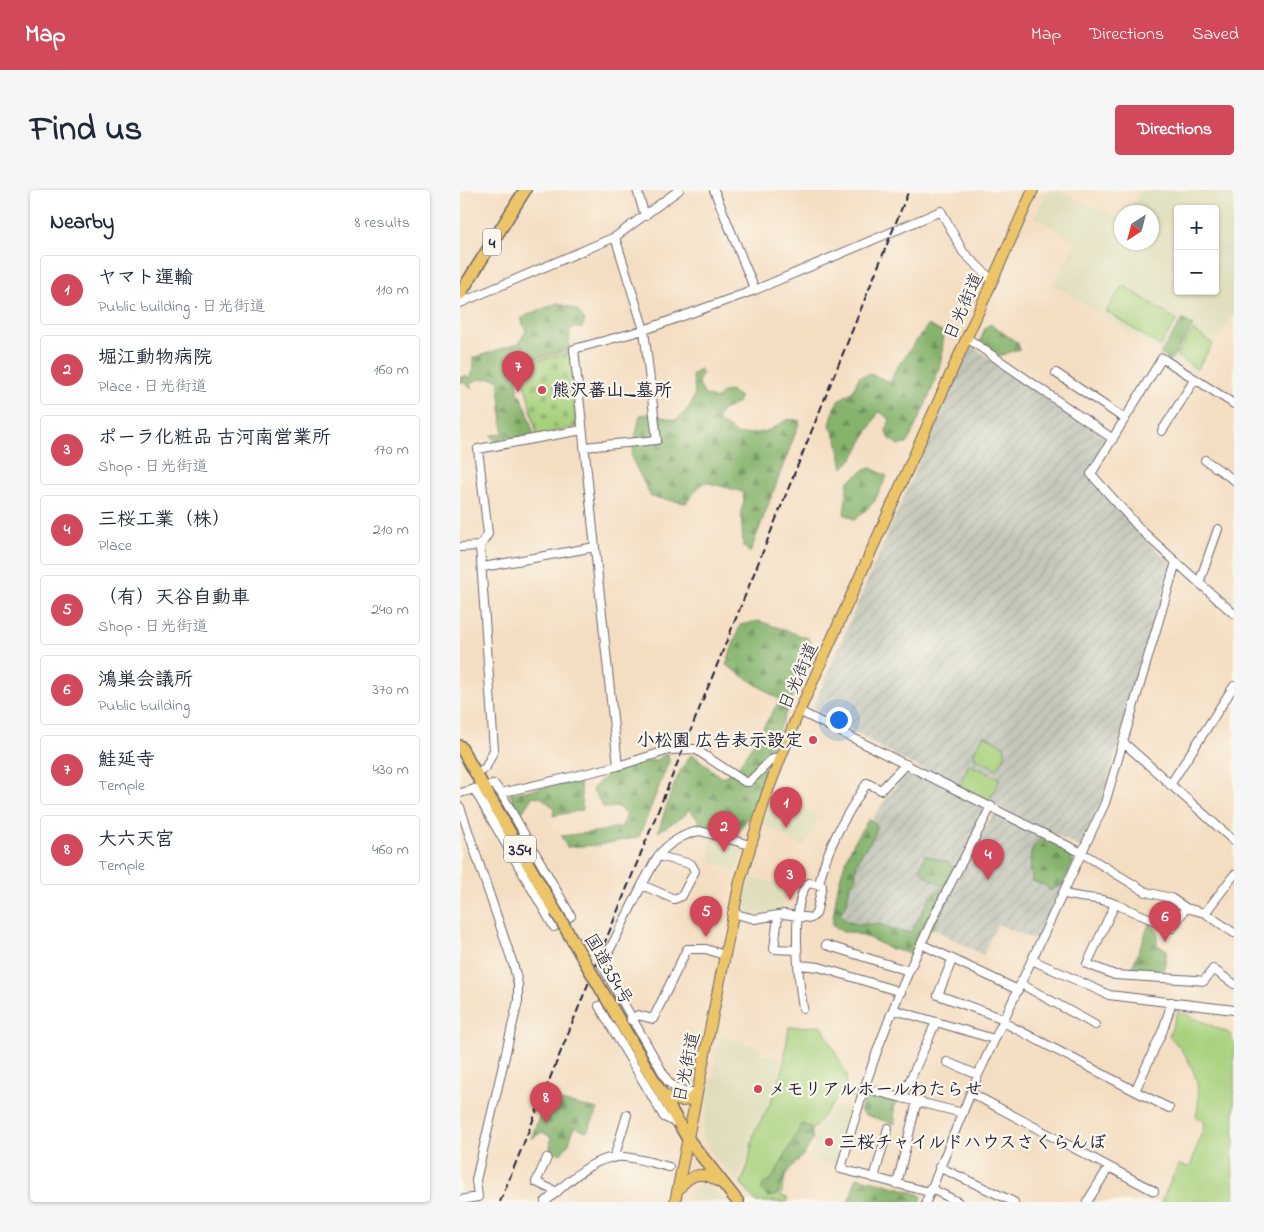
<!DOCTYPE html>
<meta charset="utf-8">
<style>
body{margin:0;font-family:"Indie Flower","Klee One",sans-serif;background:#f6f6f7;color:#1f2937}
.controls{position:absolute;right:15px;top:15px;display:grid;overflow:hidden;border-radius:5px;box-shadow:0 1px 4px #0004}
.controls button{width:45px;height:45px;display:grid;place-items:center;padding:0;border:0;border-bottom:1px solid #e0e1e3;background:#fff;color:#1f2937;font:25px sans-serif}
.compass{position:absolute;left:654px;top:15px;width:45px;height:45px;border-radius:50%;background:#fff;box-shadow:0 1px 4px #0004;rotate:216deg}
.you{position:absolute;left:378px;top:529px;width:18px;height:18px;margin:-12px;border:4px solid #fff;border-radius:50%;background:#1a73e8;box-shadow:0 0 0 8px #1a73e833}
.badge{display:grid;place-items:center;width:32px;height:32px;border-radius:50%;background:#d1495b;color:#fff;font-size:16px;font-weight:700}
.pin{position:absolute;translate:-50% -41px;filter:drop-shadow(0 1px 2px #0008)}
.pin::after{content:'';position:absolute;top:26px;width:18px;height:15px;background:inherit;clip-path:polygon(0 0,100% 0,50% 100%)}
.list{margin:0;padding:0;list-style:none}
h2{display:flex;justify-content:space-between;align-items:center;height:65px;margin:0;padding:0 20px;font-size:21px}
h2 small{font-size:16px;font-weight:400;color:#747a83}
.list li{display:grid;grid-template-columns:32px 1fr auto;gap:15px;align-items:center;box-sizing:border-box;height:70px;margin:0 10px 10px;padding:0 10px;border:1px solid #e0e1e3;border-radius:5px}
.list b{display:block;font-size:19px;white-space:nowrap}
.list p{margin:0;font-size:16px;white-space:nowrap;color:#747a83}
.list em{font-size:16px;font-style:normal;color:#747a83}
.map{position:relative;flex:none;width:774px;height:1012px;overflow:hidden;border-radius:5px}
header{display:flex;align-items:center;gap:30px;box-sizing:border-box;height:70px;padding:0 25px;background:#d1495b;color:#fff}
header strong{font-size:24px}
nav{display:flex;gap:28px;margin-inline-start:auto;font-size:18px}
.intro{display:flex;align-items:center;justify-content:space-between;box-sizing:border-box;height:120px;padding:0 30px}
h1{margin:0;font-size:35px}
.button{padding:12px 22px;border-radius:5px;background:#d1495b;color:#fff;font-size:18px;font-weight:700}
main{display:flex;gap:30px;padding:0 30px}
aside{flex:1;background:#fff;border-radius:5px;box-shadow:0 1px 4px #0004}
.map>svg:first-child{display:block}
.built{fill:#dfddbb;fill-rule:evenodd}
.industrial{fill:url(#industrial-furrows)}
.grass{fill:#a7d17d;stroke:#647a5c}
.forest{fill:url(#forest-firs);stroke:#546a54}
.cemetery{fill:url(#cemetery-stones);stroke:#647a5c}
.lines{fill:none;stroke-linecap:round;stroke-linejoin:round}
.minor-casing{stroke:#6c646a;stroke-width:10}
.major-casing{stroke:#6c646a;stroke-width:12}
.highway-casing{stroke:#6c646a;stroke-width:14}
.minor{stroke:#fff;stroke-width:8}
.major{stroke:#edc569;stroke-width:10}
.highway{stroke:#edc569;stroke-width:11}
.rail{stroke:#22223b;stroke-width:2;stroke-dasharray:8 4;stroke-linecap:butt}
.highway-bridge-casing{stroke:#6c646a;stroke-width:14;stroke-linecap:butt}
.highway-bridge{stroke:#edc569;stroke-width:11}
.poi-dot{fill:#d1495b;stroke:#fbf7ec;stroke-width:2}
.labels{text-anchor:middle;stroke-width:4.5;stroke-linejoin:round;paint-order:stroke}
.shield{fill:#fbf7ec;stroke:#636270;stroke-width:1}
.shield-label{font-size:16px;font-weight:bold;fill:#22223b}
.street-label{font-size:18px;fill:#22223b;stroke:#fbf7ec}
.poi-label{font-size:18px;font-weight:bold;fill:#22223b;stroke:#fbf7ec;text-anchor:start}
</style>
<header>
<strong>Map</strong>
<nav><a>Map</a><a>Directions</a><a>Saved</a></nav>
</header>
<div class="intro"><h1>Find us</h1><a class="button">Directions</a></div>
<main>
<aside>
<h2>Nearby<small>8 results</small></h2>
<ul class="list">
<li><span class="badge">1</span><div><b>ヤマト運輸</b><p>Public building · 日光街道</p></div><em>110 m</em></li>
<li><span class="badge">2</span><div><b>堀江動物病院</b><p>Place · 日光街道</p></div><em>160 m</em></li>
<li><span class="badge">3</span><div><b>ポーラ化粧品 古河南営業所</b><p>Shop · 日光街道</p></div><em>170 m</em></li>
<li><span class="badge">4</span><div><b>三桜工業（株）</b><p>Place</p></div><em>210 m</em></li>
<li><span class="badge">5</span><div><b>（有）天谷自動車</b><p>Shop · 日光街道</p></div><em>240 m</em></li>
<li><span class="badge">6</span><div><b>鴻巣会議所</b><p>Public building</p></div><em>370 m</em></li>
<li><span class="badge">7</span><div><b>鮭延寺</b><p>Temple</p></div><em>430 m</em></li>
<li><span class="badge">8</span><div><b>大六天宮</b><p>Temple</p></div><em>460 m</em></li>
</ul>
</aside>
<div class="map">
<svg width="774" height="1012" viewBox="0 0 774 1012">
<defs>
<pattern id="industrial-furrows" width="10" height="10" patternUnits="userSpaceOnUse" patternTransform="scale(1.25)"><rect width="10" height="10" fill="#c3c6b9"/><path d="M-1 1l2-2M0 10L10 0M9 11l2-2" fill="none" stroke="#a7aaa0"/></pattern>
<pattern id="forest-firs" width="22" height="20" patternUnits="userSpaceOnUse" patternTransform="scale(1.25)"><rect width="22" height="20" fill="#85b36c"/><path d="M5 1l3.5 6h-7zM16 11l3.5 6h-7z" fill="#6c915a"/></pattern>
<pattern id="cemetery-stones" width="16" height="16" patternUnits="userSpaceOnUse" patternTransform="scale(1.25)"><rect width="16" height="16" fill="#a7d17d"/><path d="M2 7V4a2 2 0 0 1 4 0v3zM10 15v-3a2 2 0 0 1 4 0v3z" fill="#8fb36d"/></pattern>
</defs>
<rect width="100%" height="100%" fill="#fbf7ec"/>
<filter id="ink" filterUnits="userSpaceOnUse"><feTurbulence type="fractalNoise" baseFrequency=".02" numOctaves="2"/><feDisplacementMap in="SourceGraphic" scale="10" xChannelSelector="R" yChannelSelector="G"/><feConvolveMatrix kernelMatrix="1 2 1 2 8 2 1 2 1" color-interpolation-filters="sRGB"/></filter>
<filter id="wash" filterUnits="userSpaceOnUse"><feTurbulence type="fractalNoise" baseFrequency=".0096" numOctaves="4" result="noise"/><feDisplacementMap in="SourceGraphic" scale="20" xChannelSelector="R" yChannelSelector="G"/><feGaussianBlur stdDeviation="1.12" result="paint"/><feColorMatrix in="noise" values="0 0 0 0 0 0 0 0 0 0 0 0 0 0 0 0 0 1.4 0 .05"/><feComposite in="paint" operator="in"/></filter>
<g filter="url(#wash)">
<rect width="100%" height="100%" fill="#f4dec2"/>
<path class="built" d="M588 0H597L661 29 662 52H692V22H669L681 0H774V123L735 184 593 94 616 52 575 27ZM718 19H755V101H718Z
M315 603 359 626 344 657 301 634Z
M249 647 284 658 277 680 252 672Z
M287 687 327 695 322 720 297 725 280 720Z
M260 846 302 858 301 864 321 867 319 890 277 992 254 966 244 950 243 942Z
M375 916 393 921 378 976 349 968 358 936Z
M246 994 260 1007 265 1012H229L233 997Z"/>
<path class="industrial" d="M513 157 650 251 630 285 681 346 712 374 642 610 620 657 436 566 353 517 508 158Z
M448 579 528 618 452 764 370 736 388 662Z
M534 622 618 664 577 751 537 734 523 765 472 738Z"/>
<path class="grass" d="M663 95 717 130 700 156 646 121Z
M733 140 753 154 737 179 716 165Z
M524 545 544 556C548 565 542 571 537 579L515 568 514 562Z
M509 574 540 589 529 611 499 596Z
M718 821 771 844 774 854V956C770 965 774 1000 774 1012H701L718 975 730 977 745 933 736 927C744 896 732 868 709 846Z
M362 836 387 886 385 899 329 969 321 1006 328 1008 327 1012H296L281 993 288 975 294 943 310 914 323 878 329 837Z"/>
<path class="forest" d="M98 113 117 120 125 130 122 138H110L109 160 67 171 57 182 58 202 66 217 74 245 35 251 31 245 43 244 39 192 34 188 16 190 10 194 12 199 4 192 0 193V187L7 186 10 189 13 179V168L59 153 66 141 61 129 69 124Z
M723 129 733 136 710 171 700 164Z
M530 134 558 153 560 159 538 166 519 154 525 138Z
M468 135 482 142C488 176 461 222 447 254L438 255 428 247 426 241 430 230 419 221 393 268 383 278 377 250 370 236 374 218 379 210 393 201 399 187 410 184 431 192 435 180Z
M239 179 243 182 238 192 244 204 256 209 263 202 271 201 280 207 278 213 261 221 257 230 279 245C289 243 302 244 311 239 323 234 325 226 340 231L290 363 283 356 281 321 284 311 283 302 245 292 238 298 226 313 191 307 171 267 180 225 188 224 216 230C234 215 238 206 232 185Z
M411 278 427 286 414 312 395 330 384 324 388 292 404 280Z
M299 431 348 448 353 457 312 557 310 577 291 623 276 645 244 637 229 619 225 625 198 642C207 617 214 584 232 564L262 588 279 576 320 510 266 475 280 435Z
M208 563 209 571 179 647 139 655 107 657 101 646 142 641 162 636 167 624 158 617 144 618 132 599 148 583 173 574 196 570Z
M111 592 120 593 123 620 93 626 94 618 82 608 73 606 61 624 55 618 50 604Z
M409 629 417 635C417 652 392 664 396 689L390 694 387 713 380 724C390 737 402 734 416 734 426 734 437 745 451 742L469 709 482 696 466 686 459 679 465 665 488 672 494 679 492 700 480 728 452 764 428 758 410 748 393 742H383L373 736C375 696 385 661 409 629Z
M580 649 591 652 607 660 613 673 602 695 590 701 586 696 572 691C571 675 566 660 580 649Z
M690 732 698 743 697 755 707 760 703 785 671 780Z
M406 901 437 909 434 917 435 934 405 925 400 921Z
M86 908 138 919 127 942 114 937 109 953 101 964 90 959 91 947 82 942 71 949Z
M342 934 351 937 353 949 345 963 326 984 317 1005 308 1007 301 999 305 992 312 989Z
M397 987 448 1000 462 1006 461 1012H388Z"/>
<path class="cemetery" d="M110 162 117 237 77 245 60 175Z"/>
</g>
<g filter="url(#ink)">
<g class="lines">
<g class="minor-casing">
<path id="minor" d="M177 0 185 26
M254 0 295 100
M0 113 155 47 219 0
M507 148 653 249
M596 183 665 229
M702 241 735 189
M124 257 197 250 184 140 155 47
M745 270 774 290
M0 357 20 356 28 344 18 259 122 240
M716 372 774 424
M23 377 135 357
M739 393 758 339
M339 521 622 663 686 702 711 708 726 718 745 723 774 743
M664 553 774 651
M158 576 114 159 184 140 295 100 481 21 503 62 532 90
M16 584 26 577 34 560 20 356
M710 595 774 496
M14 599 94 737 111 726 41 603
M0 603 34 594 41 603 158 576 209 560 235 559 285 592H289L311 570 321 566
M0 617 54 777 58 794V811L16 990 18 1007 0 1010
M198 666 182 695 214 709 222 706 235 681 231 674 198 666C207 654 225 643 240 641L290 655
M359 694C367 656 386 625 407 593L421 600 446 574
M182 695 142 775 208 892 218 900 237 903
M603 703C621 710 638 706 655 714
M726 718 712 738 655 714 627 774 655 785 735 790 744 791 753 779 774 794
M272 723 295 729 324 724 351 728 356 724 362 696 349 693C329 709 339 793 343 818
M745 723 774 685
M318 726 314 759 337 760
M461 754 558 800
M366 755 449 781
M492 770 478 805 544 829
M572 770 649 805 774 820
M339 775 359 777 441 802
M561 794 635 835
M152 811 139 816 204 927 219 934
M435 820 534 849
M171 830 178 825 193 829 227 759H246L264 765
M543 832 675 901 703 840 712 812
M487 872 518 885
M403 898 442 908 476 832
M675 901 709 918
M511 903 694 1001
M442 908 503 923
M87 968 76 992 97 1002
M154 968 167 925
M479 977 554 1012
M414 988 428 938
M437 994 457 911
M470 998 498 1012
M469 1002 381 979C401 898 433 813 469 737 488 696 511 657 531 616
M85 1012C106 995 133 964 164 967 179 968 195 974 209 977
M466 1012 518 885 645 613 716 372 682 341 631 284 702 168 774 214
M627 1012 649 977"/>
</g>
<g class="major-casing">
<path id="major" d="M201 903C214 911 226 916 237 903
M219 999C231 982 244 981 261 993
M215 1012 280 691 307 603 335 531 573 0"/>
</g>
<g class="highway-casing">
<path id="highway" d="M0 104 65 0
M0 556 96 722
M159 830 228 949 278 1012"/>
</g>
<use href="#minor" class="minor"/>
<use href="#major" class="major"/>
<use href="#highway" class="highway"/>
<path class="rail" d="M40 1012 449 0"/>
<g class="highway-bridge-casing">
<path id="highway-bridge" d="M96 722 159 830"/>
</g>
<use href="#highway-bridge" class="highway-bridge"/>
</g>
</g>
<g class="poi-dot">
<circle cx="82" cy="200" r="5"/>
<circle cx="353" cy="550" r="5"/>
<circle cx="298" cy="899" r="5"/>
<circle cx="369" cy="952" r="5"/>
</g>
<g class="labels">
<g class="shield">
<rect x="23" y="38.5" width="18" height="27" rx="4"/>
<rect x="44" y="645.5" width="32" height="27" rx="4"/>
</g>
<g class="shield-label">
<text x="32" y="58">4</text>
<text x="60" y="665">354</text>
</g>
<g class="street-label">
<text transform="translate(503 116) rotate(-66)" y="6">日光街道</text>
<text transform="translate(338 486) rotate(-66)" y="6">日光街道</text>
<text transform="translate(149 779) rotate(60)" y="6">国道354号</text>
<text transform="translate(226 877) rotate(-78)" y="6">日光街道</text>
</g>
<g class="poi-label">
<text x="92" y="206">熊沢蕃山_墓所</text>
<text x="343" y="556" text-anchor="end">小松園 広告表示設定</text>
<text x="308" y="905">メモリアルホールわたらせ</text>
<text x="379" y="958">三桜チャイルドハウスさくらんぼ</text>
</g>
</g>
</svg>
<div class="controls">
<button>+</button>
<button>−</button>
</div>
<svg class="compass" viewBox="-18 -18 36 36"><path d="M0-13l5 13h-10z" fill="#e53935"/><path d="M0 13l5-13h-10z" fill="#747a83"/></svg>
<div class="you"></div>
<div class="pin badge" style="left:326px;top:638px">1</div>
<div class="pin badge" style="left:264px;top:662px">2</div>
<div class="pin badge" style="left:330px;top:710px">3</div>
<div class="pin badge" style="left:528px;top:690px">4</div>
<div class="pin badge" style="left:246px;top:747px">5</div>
<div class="pin badge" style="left:705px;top:752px">6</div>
<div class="pin badge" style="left:58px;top:202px">7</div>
<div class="pin badge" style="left:86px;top:933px">8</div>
</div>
</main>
